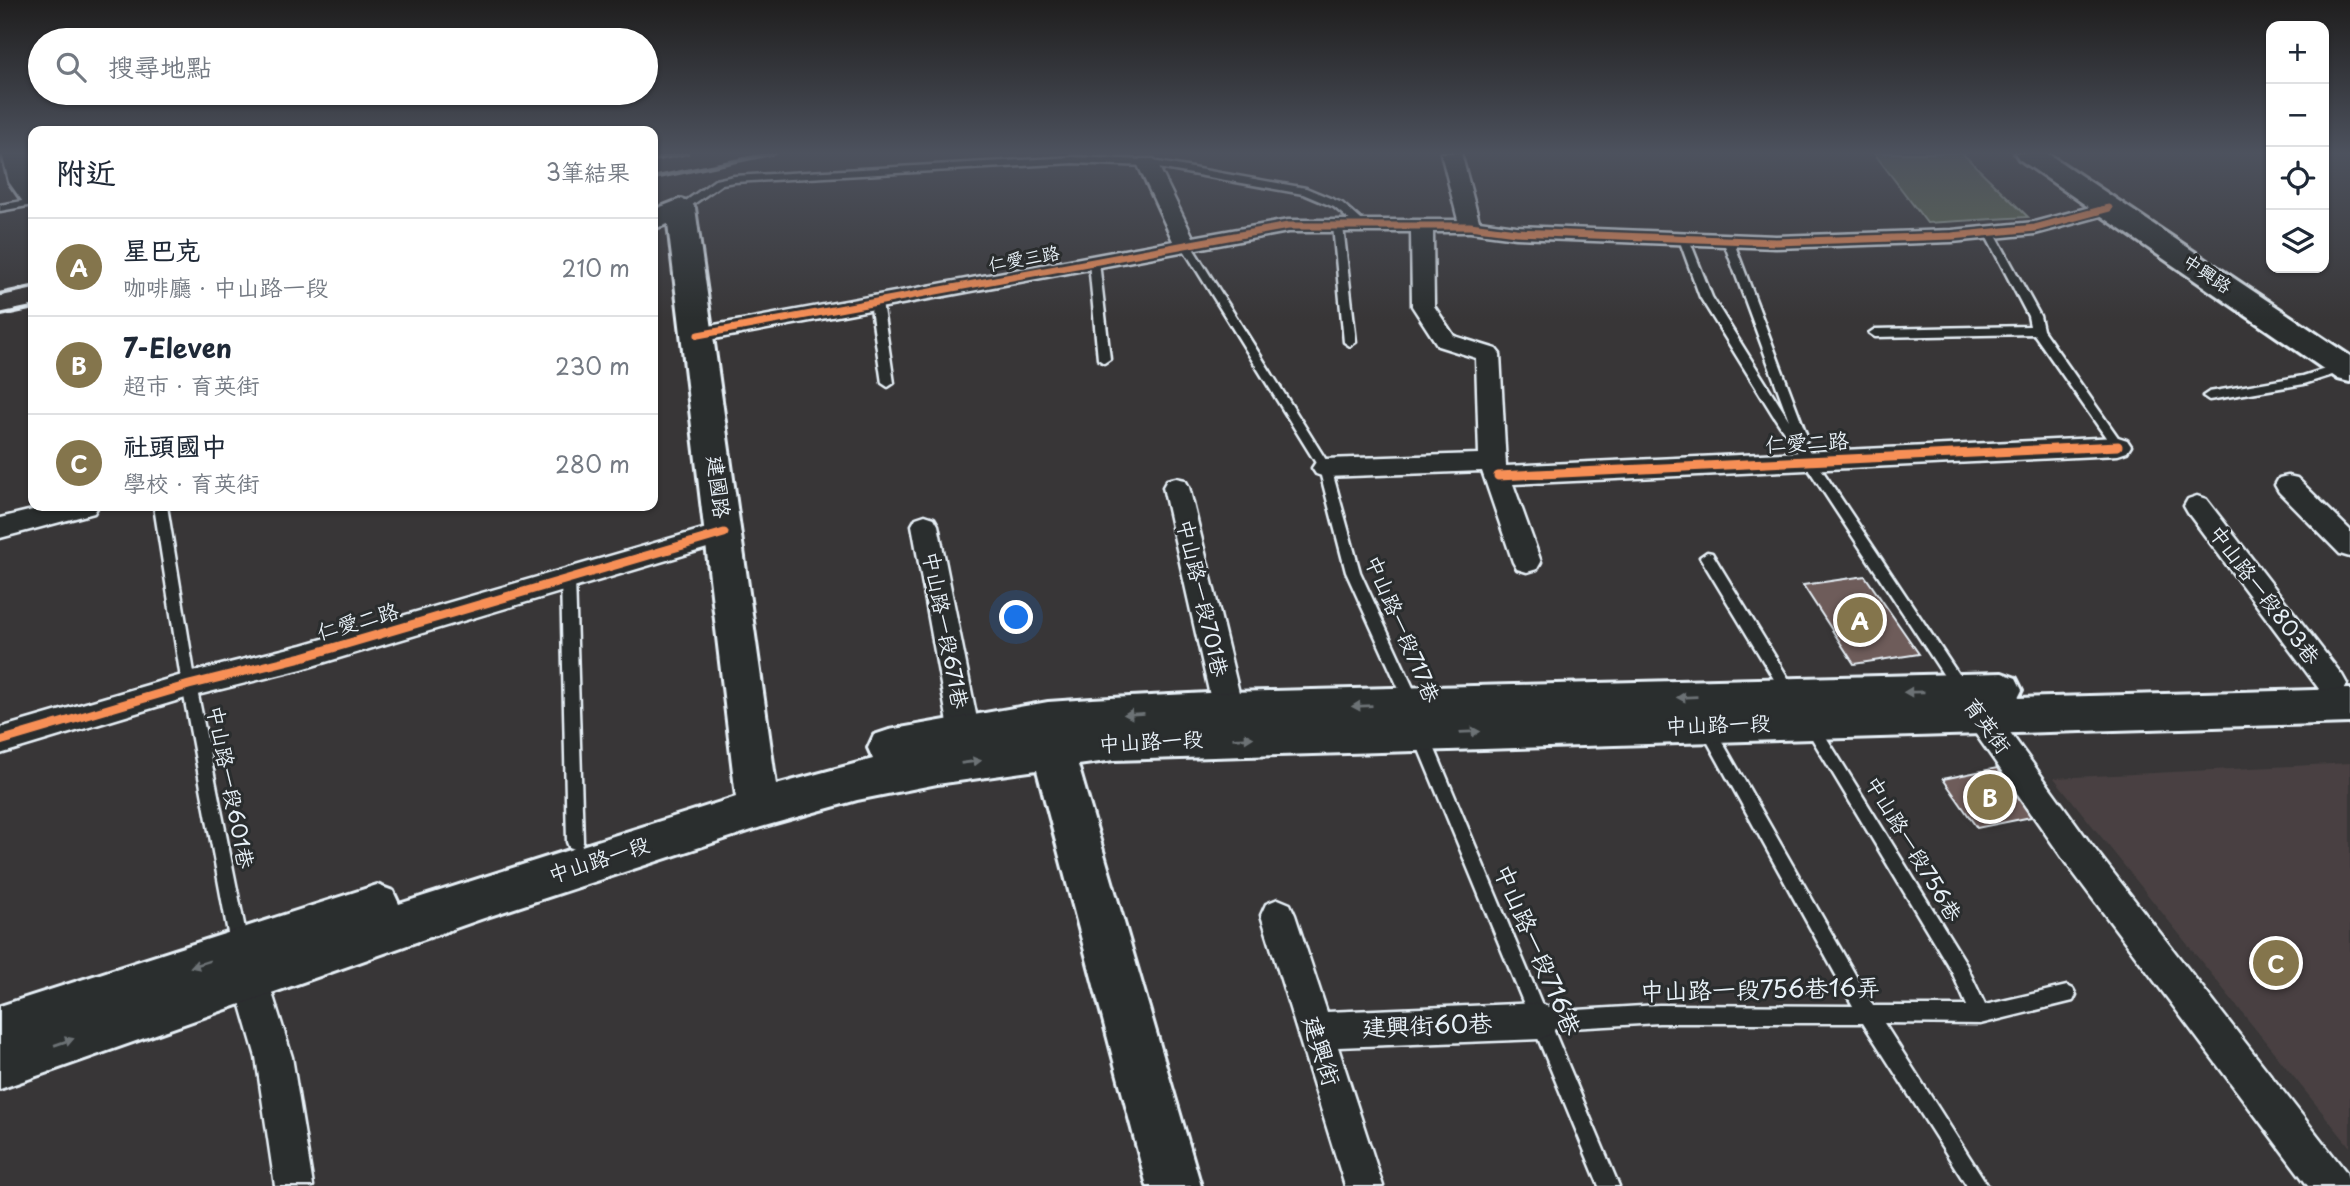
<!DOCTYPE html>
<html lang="zh-TW">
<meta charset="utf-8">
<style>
body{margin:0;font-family:"Playpen Sans","LXGW WenKai TC",sans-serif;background:#f6f6f7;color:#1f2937}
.controls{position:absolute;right:21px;top:21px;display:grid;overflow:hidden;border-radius:14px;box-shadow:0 2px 5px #0004}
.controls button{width:63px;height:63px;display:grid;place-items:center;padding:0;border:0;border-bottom:2px solid #e0e1e3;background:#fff;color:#1f2937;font:35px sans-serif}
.you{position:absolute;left:1017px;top:618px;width:24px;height:24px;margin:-18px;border:5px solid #fff;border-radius:50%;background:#1a73e8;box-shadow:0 0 0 10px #1a73e833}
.badge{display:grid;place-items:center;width:46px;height:46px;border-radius:50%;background:#84754c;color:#fff;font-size:23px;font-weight:700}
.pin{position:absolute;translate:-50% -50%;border:4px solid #fff;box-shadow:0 2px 7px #0006}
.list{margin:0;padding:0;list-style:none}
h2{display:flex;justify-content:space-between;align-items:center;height:91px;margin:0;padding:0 28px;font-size:30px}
h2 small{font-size:23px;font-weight:400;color:#747a83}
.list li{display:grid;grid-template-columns:46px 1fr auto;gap:21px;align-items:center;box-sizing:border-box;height:98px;padding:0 28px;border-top:2px solid #e0e1e3}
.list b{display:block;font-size:26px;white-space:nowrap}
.list p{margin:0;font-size:23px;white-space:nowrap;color:#747a83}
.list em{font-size:23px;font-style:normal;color:#747a83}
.icon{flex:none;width:38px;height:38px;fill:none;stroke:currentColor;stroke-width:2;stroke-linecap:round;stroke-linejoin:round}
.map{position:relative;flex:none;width:2350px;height:1186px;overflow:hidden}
.search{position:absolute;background:#fff;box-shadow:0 2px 5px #0004;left:28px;top:28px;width:630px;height:77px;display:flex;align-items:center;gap:18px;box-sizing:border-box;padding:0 24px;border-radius:38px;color:#747a83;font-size:26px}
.panel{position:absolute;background:#fff;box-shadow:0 2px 5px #0004;left:28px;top:126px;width:630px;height:385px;border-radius:14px}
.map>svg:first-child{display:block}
.built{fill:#484142}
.green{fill:#5e6a51;stroke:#a3aea4;stroke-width:2}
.building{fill:#6e5b5a;stroke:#e8f1f8;stroke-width:2}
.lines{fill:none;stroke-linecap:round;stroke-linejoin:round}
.lane-casing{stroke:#e8f1f8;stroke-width:5}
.street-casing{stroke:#e8f1f8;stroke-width:5}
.secondary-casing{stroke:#e8f1f8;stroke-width:6}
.lane{fill:#2a2d2e;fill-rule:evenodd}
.street{fill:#2a2d2e;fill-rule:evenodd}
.secondary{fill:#2a2d2e;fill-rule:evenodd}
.rail{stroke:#e8f1f8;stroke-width:4.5}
.cycleway-far1-casing{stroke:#2a2d2e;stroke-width:10}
.cycleway-casing{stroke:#2a2d2e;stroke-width:13}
.cycleway-far1{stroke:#f78f57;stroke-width:7}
.cycleway{stroke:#f78f57;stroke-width:9}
.oneway{fill:#6c7275}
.labels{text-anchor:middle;stroke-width:6;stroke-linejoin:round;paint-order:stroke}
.far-street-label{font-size:18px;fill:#e8f1f8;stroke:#2a2d2e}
.street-label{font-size:21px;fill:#e8f1f8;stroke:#2a2d2e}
.near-street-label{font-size:24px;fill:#e8f1f8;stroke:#2a2d2e}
</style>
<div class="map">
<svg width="2350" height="1186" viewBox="0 0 2350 1186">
<rect width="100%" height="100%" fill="#383637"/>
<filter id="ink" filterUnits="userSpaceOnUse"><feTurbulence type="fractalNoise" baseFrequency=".0143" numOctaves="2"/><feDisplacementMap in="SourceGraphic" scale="14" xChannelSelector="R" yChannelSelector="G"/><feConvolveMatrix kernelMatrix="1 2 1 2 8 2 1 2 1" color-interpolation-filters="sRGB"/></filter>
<g filter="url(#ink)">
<path class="built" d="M2350 763V1147L2054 778Z"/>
<path class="green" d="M1874 153H1962L2028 217 1927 223Z"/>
<path class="building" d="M1865 576 1919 654 1854 664 1803 585Z
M1997 768 2031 817 1977 828 1943 779Z"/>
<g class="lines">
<g class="lane-casing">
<path id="lane" d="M1073 157 1147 160 1306 188 1342 203 1368 226 1367 228H1359L1334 207 1303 194 1147 166 1073 163 734 182 722 184 685 210H677L676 208 715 180 734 176Z
M33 199V205L0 211V205Z
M1338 223 1343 226 1356 342 1350 346 1344 342 1333 226Z
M1989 229 1994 232 2040 316 2043 330 2122 443 2124 446 2122 449H2114L2034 334 1875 337 1869 333 1875 329 2030 326 2028 316 1984 232Z
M1684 236 1689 239 1712 297 1789 420 1723 240 1728 237 1733 240 1808 439 1804 443 1966 686 1968 690 1966 694 1961 696 1956 694 1773 415 1700 297 1679 239Z
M1186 242 1191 245 1331 468 1360 572 1421 705 1418 709 1413 711 1408 709 1346 572 1319 468 1181 245Z
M1094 259 1099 262 1110 359 1104 363 1098 359 1089 262Z
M876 298 882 302 894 383 888 387 882 383 870 302Z
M2344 363 2350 367 2348 370 2304 384 2209 400 2203 396 2209 392 2303 376Z
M154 506H167L196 685 249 949 246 955 240 957 234 955 231 949 182 685Z
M1707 552 1712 553 1796 691 1798 695 1796 699 1791 701 1786 699 1700 557Z
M568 573 575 578 583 842 581 847 575 849 569 847 567 842 561 578Z
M1810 717 1815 719 1964 960 1985 1005 2067 986 2073 989 2076 995 2073 1001 1980 1024 1884 1023 1988 1186H1967L1863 1023H1659L1553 1029 1619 1186H1599L1413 735 1416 730 1421 729 1426 730 1429 735 1545 1012 1659 1005 1853 1006 1701 730 1698 726 1701 722 1706 720 1711 722 1873 1006H1967L1952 972 1805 727 1802 723 1805 719Z"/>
</g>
<g class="street-casing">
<path id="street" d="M1441 153H1461L1479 221 1516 226 1776 236 1952 230 2034 222 2109 202 2116 204 2119 208 2116 212 2035 234 1952 242 1776 248 1516 238 1470 232H1433L1434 306 1454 336 1496 349 1500 354 1506 466 2118 437 2127 440 2131 446 2127 452 2118 455 1513 484 1541 562 1537 569 1527 572 1517 569 1513 562 1482 471 1325 477 1316 474 1312 468 1316 462 1325 459 1479 454 1476 358 1438 346 1412 306 1411 232H1288L698 342 690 340 686 335 690 330 698 328 1173 241 1137 163 1140 159H1154L1157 163 1193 237 1288 220H1458Z
M2288 476 2297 478 2350 530V557L2340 554 2279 492 2275 485 2279 478Z
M1176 478 1185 480 1189 487 1243 709 1239 718 1228 721 1217 718 1213 709 1163 487 1167 480Z
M2197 496 2206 499 2342 675 2347 684 2342 693 2332 696 2322 693 2188 513 2184 506 2188 499Z
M49 506H98L94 513 0 538V518Z
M925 515 934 518 938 525 980 734 976 743 965 747 954 743 950 734 912 525 916 518Z
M724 523 734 526 737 533 734 540 302 669 189 697 0 754V728L189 673 302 645Z
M1972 692 1983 695 2090 843 2346 1172 2350 1186H2308L2066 863 1961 713 1957 704 1961 695Z
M1278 899 1290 904 1295 915 1327 1012 1540 1003 1553 1009 1558 1021 1553 1033 1540 1039 1338 1047 1383 1186H1345L1261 915 1266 904Z
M246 947 258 952 263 964 292 1057 313 1186H275L256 1057 229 964 234 952Z"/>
</g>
<g class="secondary-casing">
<path id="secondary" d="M2 153H30L33 170V204L23 202 9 182Z
M2015 153H2047L2350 356V382L2338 379 2019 159Z
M681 199 691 202 695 208 776 785 873 759 868 748 874 735 889 730 1048 702 1092 699 1228 692 2002 673 2016 678 2022 690 2018 698 2350 689V723L1114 760 1078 765 1201 1186H1147L1037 770 937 784 857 800 761 827 481 919 0 1089V1006L377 885 393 891 399 904 736 797 668 224 653 229V210Z"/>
</g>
<use href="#lane" class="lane"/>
<use href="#street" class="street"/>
<use href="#secondary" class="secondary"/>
<path class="rail" d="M653 160 687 153
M653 178 775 153
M0 294 33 287
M0 315 33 308"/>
<g class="cycleway-far1-casing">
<path id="cycleway-far1" d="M698 335 1288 226H1470L1516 232 1776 242 1952 236 2035 228 2109 208"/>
</g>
<g class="cycleway-casing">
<path id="cycleway" d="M1498 476 2118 446
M0 741 189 685 302 657 724 533"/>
</g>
<use href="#cycleway-far1" class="cycleway-far1"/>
<use href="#cycleway" class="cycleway"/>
</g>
<defs><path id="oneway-solid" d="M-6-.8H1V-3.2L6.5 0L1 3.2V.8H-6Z" transform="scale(1.75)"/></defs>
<g class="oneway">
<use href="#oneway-solid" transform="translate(1914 692) rotate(179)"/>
<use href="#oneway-solid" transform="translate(1687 697) rotate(178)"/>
<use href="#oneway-solid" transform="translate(1362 706) rotate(178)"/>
<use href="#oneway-solid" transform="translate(1134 714) rotate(177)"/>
<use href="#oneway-solid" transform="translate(1470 732) rotate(-2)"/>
<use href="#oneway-solid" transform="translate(1243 738) rotate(-2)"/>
<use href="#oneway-solid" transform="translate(971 762) rotate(-8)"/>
<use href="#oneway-solid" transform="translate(200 964) rotate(162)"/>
<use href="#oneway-solid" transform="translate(64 1042) rotate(-19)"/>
</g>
</g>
<linearGradient id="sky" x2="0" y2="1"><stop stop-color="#1f1e1e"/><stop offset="0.48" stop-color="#4d525e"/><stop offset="1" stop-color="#4d525e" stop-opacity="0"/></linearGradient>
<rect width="2350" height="319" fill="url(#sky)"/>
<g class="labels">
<g class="far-street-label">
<text transform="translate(1024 259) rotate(-10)" y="6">仁愛三路</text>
<text transform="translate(2207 274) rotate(34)" y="6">中興路</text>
</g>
<g class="street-label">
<text transform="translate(1807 443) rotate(-3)" y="7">仁愛二路</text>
<text transform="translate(718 487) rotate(83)" y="7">建國路</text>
<text transform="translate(2264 595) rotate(53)" y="7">中山路一段803巷</text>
<text transform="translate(1202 598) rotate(77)" y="7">中山路一段701巷</text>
<text transform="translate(358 622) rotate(-16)" y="7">仁愛二路</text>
<text transform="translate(1402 629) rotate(67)" y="7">中山路一段717巷</text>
<text transform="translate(945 630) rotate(79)" y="7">中山路一段671巷</text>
<text transform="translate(1718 725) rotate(-2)" y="7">中山路一段</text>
<text transform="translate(1987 726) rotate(54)" y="7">育英街</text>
<text transform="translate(1151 742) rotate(-3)" y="7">中山路一段</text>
<text transform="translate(230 787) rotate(79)" y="7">中山路一段601巷</text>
<text transform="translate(1913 849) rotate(59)" y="7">中山路一段756巷</text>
<text transform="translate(599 860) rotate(-18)" y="7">中山路一段</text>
</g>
<g class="near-street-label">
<text transform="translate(1537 950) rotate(67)" y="8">中山路一段716巷</text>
<text transform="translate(1760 990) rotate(-1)" y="8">中山路一段756巷16弄</text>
<text transform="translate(1427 1026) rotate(-2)" y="8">建興街60巷</text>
<text transform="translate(1321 1051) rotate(72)" y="8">建興街</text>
</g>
</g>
</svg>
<div class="controls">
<button>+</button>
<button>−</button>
<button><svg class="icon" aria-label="locate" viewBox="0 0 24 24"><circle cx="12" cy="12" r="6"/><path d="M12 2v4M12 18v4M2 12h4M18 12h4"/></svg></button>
<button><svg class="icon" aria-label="layers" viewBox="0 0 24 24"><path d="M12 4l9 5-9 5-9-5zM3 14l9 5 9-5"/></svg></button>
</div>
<div class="you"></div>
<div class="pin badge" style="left:1860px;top:620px">A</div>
<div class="pin badge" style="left:1990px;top:797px">B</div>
<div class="pin badge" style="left:2276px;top:963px">C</div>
<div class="search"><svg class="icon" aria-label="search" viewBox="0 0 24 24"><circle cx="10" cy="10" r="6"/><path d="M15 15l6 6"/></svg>搜尋地點</div>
<section class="panel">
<h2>附近<small>3筆結果</small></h2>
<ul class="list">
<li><span class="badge">A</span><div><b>星巴克</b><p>咖啡廳 · 中山路一段</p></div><em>210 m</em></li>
<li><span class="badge">B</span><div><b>7-Eleven</b><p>超市 · 育英街</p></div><em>230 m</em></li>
<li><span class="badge">C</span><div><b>社頭國中</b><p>學校 · 育英街</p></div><em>280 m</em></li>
</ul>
</section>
</div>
